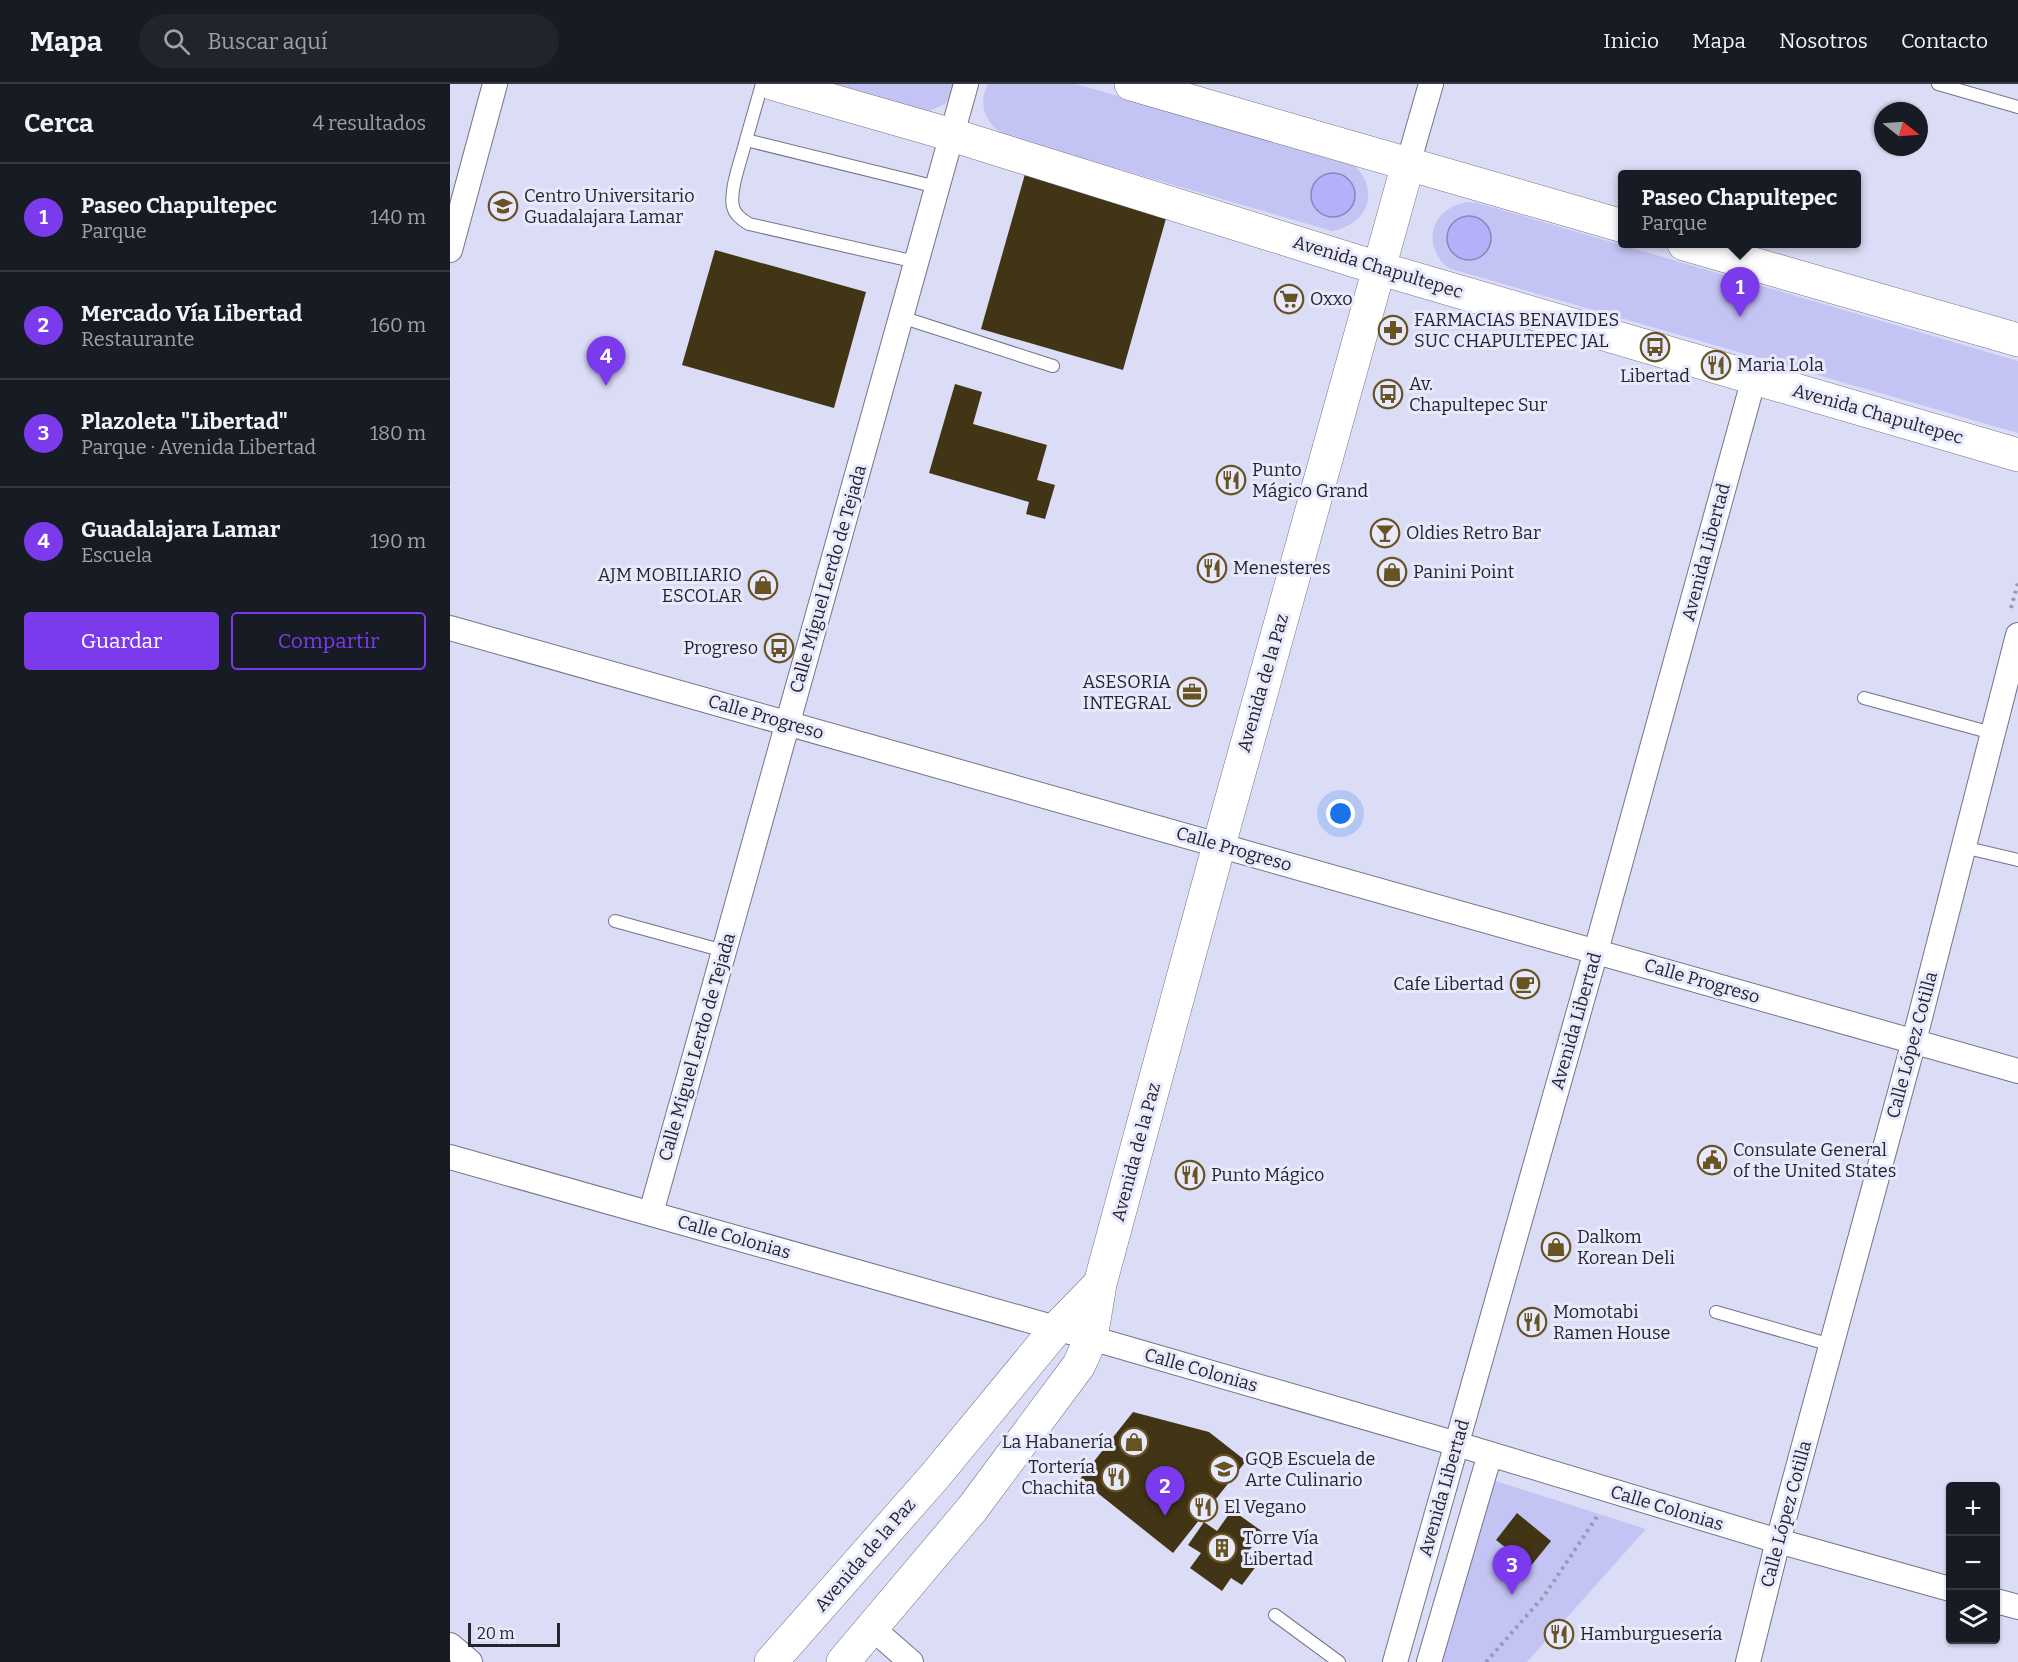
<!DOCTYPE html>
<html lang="es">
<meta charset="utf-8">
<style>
body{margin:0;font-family:Bitter,serif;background:#20242c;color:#f1f3f6}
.controls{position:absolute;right:18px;bottom:18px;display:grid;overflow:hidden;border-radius:6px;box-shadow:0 2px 4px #0004}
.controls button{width:54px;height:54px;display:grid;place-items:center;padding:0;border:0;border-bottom:2px solid #363941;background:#171b24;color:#f1f3f6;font:30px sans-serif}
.compass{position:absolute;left:1424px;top:18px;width:54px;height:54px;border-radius:50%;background:#171b24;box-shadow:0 2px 4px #0004;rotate:107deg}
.scale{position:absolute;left:18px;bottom:15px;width:92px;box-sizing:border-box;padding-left:6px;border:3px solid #25252e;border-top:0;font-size:16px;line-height:21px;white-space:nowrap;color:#25252e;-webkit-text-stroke:4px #e9e9fe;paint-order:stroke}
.you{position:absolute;left:891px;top:730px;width:21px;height:21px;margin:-15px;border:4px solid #fff;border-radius:50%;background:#1a73e8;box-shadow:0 0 0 9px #1a73e833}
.badge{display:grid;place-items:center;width:39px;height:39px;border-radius:50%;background:#7c3aed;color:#fff;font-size:20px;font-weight:700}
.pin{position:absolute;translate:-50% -50px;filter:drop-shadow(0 2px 3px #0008)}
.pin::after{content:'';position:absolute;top:32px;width:21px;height:18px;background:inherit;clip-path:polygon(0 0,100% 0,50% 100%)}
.popup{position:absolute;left:1168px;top:86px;width:243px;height:78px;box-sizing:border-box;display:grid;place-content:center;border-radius:6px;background:#171b24;filter:drop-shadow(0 2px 4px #0005);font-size:20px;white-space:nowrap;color:#9ea1a6}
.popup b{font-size:22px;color:#f1f3f6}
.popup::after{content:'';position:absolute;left:50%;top:100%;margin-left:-12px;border:12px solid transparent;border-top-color:#171b24}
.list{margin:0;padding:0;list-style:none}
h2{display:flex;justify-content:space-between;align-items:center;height:78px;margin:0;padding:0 24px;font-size:26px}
h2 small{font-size:20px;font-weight:400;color:#9ea1a6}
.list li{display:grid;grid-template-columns:39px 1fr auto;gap:18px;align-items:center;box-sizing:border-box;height:108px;padding:0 24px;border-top:2px solid #363941}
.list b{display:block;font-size:22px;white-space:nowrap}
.list p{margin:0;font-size:20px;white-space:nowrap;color:#9ea1a6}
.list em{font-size:20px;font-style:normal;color:#9ea1a6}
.actions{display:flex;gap:12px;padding:18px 24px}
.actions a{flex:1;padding:14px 0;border:2px solid #7c3aed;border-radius:6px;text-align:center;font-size:21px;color:#7c3aed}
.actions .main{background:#7c3aed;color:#fff}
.icon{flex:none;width:33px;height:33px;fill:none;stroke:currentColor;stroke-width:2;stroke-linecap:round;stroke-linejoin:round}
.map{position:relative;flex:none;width:1568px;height:1578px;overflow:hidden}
header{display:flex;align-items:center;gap:36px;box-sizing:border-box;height:84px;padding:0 30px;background:#171b24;border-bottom:2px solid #363941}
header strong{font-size:28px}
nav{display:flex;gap:33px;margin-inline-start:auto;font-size:21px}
.search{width:420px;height:54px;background:#20242c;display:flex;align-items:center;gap:15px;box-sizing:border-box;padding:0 21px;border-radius:33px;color:#9ea1a6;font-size:22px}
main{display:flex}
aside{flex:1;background:#171b24}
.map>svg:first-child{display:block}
.green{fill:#c3c3f4}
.water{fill:#b2b1f9;stroke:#8887bc;stroke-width:1.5}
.building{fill:#413515}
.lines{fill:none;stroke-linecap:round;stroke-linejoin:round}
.lane-casing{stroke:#73738a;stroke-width:14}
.street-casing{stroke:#73738a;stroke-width:26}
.secondary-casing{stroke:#73738a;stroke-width:34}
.path{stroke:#999aae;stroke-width:4;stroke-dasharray:3 4.5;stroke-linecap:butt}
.lane{stroke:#fff;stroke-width:12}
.street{stroke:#fff;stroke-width:24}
.secondary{stroke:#fff;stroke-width:33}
.labels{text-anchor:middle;stroke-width:6;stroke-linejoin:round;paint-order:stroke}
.poi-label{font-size:18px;fill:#25252e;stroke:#e9e9fe;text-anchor:start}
.street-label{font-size:18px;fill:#25252e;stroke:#e9e9fe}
</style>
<header>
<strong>Mapa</strong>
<div class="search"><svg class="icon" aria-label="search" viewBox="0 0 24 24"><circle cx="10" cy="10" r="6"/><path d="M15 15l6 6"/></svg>Buscar aquí</div>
<nav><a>Inicio</a><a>Mapa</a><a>Nosotros</a><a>Contacto</a></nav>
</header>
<main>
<aside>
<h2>Cerca<small>4 resultados</small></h2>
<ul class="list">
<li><span class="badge">1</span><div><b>Paseo Chapultepec</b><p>Parque</p></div><em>140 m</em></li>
<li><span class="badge">2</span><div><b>Mercado Vía Libertad</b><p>Restaurante</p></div><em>160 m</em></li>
<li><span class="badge">3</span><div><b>Plazoleta &quot;Libertad&quot;</b><p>Parque · Avenida Libertad</p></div><em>180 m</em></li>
<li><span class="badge">4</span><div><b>Guadalajara Lamar</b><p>Escuela</p></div><em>190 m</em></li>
</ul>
<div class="actions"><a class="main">Guardar</a><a>Compartir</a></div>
</aside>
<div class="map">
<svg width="1568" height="1578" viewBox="0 0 1568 1578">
<rect width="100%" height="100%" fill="#dbdcf6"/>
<path class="green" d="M370 0H506L501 12 495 20 476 28Z
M538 0H626L902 79C931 105 919 140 882 147L556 52C536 41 527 21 538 0Z
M1018 118 1028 119 1568 277V349L998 184C970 160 982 123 1018 118Z
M1024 1390 1196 1445 1077 1578H968Z"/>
<path class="water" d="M861 111a22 22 0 1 1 44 0a22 22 0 1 1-44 0Z
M997 154a22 22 0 1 1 44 0a22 22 0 1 1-44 0Z"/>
<path class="building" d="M575 90 717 131 673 286 531 245Z
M265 166 416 208 384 324 232 281Z
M505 300 532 308 523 340 597 361 587 396 605 401 595 435 576 430 579 418 479 389Z
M683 1328 759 1348 796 1377 723 1469 630 1395Z
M782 1426 813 1448 798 1468 810 1477 792 1501 781 1494 772 1507 740 1484 751 1469 738 1461 754 1438 767 1447Z
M1067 1429 1101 1457 1080 1483 1046 1456Z"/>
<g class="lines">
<g class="lane-casing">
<path id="lane" d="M1488 0 1568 23
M296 56 312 0
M466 178 299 140C292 136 285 131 283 123 279 106 292 73 296 56L487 103
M451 233 603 282
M1414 614 1542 649
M1513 763 1568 776
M165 837 274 867
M1266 1228 1381 1261
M825 1531 889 1578"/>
</g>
<g class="street-casing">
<path id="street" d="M958 80 981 0
M0 166 45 0
M0 544 1568 987
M0 1073 641 1254 1007 1360 1328 1457 1500 1505
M201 1129 516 0
M1546 1517 1568 1523
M422 1544 461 1578
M0 1561 20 1578
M945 1578 1146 867 1304 294
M979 1578 1040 1370
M1298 1578 1328 1457 1464 957 1568 551"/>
</g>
<g class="secondary-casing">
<path id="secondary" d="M324 0 502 51 928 184 1568 371
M681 0 1173 142
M1234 160 1568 256
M321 1578 484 1393 606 1245 650 1200
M393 1578 522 1425 629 1281 641 1254 650 1200 769 761 958 80"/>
</g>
<path class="path" d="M1561 524 1568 499
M1036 1578 1094 1512 1148 1431"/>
<use href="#lane" class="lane"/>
<use href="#street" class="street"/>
<use href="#secondary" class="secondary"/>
</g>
<defs>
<g id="university-ring" transform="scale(1.5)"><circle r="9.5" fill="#e9e9fe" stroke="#685423" stroke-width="1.5"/><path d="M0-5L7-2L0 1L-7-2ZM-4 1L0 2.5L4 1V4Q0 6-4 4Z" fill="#685423"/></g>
<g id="supermarket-ring" transform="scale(1.5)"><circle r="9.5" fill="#e9e9fe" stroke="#685423" stroke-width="1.5"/><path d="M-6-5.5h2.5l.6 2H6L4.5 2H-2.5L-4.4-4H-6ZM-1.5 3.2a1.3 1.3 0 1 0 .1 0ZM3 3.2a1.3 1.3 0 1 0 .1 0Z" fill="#685423"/></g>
<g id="pharmacy-ring" transform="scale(1.5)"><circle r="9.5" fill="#e9e9fe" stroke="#685423" stroke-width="1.5"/><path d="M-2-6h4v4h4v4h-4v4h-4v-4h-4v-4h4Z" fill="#685423"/></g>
<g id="bus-ring" transform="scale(1.5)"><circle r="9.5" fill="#e9e9fe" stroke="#685423" stroke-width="1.5"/><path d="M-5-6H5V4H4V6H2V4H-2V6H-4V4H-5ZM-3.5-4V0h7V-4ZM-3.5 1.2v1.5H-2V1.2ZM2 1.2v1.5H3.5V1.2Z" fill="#685423"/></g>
<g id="restaurant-ring" transform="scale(1.5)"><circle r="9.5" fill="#e9e9fe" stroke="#685423" stroke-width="1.5"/><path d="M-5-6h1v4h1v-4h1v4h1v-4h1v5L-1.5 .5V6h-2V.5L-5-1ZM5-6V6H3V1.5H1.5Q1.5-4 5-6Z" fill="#685423"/></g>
<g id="bar-ring" transform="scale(1.5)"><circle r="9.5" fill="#e9e9fe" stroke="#685423" stroke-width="1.5"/><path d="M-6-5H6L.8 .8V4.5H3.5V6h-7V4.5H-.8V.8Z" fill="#685423"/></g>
<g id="shop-ring" transform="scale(1.5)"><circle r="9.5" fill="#e9e9fe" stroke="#685423" stroke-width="1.5"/><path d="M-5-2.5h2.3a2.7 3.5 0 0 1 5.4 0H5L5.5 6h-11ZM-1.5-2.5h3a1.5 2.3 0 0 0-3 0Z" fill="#685423"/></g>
<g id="office-ring" transform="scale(1.5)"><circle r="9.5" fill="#e9e9fe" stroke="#685423" stroke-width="1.5"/><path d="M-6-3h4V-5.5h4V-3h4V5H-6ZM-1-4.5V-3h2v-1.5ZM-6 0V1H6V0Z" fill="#685423"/></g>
<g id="cafe-ring" transform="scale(1.5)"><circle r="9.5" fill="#e9e9fe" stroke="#685423" stroke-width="1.5"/><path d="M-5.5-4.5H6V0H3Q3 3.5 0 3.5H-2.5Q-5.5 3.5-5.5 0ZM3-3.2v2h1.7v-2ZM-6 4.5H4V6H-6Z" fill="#685423"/></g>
<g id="civic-ring" transform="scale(1.5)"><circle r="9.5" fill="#e9e9fe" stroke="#685423" stroke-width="1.5"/><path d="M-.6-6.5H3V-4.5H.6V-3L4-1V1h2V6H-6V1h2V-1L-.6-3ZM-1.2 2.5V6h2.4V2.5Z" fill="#685423"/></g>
<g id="school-ring" transform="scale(1.5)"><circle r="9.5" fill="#e9e9fe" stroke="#685423" stroke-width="1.5"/><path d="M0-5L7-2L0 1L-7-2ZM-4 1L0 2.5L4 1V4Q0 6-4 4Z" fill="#685423"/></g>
<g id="building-ring" transform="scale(1.5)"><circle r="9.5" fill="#e9e9fe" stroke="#685423" stroke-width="1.5"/><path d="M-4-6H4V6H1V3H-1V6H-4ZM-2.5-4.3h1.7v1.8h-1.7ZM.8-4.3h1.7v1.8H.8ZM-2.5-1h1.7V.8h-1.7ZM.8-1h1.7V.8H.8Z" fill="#685423"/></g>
</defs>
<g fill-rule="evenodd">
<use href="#university-ring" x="53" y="122"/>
<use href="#supermarket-ring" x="839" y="215"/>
<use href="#pharmacy-ring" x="943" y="246"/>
<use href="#bus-ring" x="1205" y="263"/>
<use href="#restaurant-ring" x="1266" y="281"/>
<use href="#bus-ring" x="938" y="310"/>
<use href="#restaurant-ring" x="781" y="396"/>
<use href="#bar-ring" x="935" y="449"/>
<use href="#restaurant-ring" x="762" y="484"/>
<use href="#shop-ring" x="942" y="488"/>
<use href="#shop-ring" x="313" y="501"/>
<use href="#bus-ring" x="329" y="564"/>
<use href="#office-ring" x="742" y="608"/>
<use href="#cafe-ring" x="1075" y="900"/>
<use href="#civic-ring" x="1262" y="1076"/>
<use href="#restaurant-ring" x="740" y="1091"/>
<use href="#shop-ring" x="1106" y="1163"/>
<use href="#restaurant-ring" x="1082" y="1238"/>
<use href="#shop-ring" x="684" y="1358"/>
<use href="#school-ring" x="774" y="1385"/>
<use href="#restaurant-ring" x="666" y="1393"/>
<use href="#restaurant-ring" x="753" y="1423"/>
<use href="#building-ring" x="772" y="1464"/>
<use href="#restaurant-ring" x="1109" y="1550"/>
</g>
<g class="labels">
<g class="poi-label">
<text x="74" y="118">Centro Universitario<tspan x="74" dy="21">Guadalajara Lamar</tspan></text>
<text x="860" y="221">Oxxo</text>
<text x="964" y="242">FARMACIAS BENAVIDES<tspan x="964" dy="21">SUC CHAPULTEPEC JAL</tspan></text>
<text x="1287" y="287">Maria Lola</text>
<text x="1205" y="298" text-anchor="middle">Libertad</text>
<text x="959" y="306">Av.<tspan x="959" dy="21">Chapultepec Sur</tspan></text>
<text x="802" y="392">Punto<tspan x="802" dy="21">Mágico Grand</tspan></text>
<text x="956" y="455">Oldies Retro Bar</text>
<text x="783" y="490">Menesteres</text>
<text x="963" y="494">Panini Point</text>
<text x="292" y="497" text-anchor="end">AJM MOBILIARIO<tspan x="292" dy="21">ESCOLAR</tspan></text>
<text x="308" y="570" text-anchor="end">Progreso</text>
<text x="721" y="604" text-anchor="end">ASESORIA<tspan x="721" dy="21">INTEGRAL</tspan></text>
<text x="1054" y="906" text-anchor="end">Cafe Libertad</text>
<text x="1283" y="1072">Consulate General<tspan x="1283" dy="21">of the United States</tspan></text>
<text x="761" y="1097">Punto Mágico</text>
<text x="1127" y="1159">Dalkom<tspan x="1127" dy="21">Korean Deli</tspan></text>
<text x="1103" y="1234">Momotabi<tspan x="1103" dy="21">Ramen House</tspan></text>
<text x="663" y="1364" text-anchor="end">La Habanería</text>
<text x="795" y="1381">GQB Escuela de<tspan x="795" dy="21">Arte Culinario</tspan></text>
<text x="645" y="1389" text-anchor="end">Tortería<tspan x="645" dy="21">Chachita</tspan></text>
<text x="774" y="1429">El Vegano</text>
<text x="793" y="1460">Torre Vía<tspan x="793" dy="21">Libertad</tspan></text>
<text x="1130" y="1556">Hamburguesería</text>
</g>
<g class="street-label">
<text transform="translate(928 183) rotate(17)" y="6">Avenida Chapultepec</text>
<text transform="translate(1428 330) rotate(16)" y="6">Avenida Chapultepec</text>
<text transform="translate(1256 468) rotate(-75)" y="6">Avenida Libertad</text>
<text transform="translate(378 495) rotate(-74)" y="6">Calle Miguel Lerdo de Tejada</text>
<text transform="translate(813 599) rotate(-74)" y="6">Avenida de la Paz</text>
<text transform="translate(316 633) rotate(16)" y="6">Calle Progreso</text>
<text transform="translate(784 765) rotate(16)" y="6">Calle Progreso</text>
<text transform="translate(1252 897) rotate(16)" y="6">Calle Progreso</text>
<text transform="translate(1126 937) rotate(-74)" y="6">Avenida Libertad</text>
<text transform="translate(1462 961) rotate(-75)" y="6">Calle López Cotilla</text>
<text transform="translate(247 963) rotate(-74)" y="6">Calle Miguel Lerdo de Tejada</text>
<text transform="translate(686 1068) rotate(-75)" y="6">Avenida de la Paz</text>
<text transform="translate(284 1153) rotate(16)" y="6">Calle Colonias</text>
<text transform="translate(751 1286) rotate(16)" y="6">Calle Colonias</text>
<text transform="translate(994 1404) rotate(-74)" y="6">Avenida Libertad</text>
<text transform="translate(1217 1424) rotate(17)" y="6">Calle Colonias</text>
<text transform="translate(1336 1430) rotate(-75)" y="6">Calle López Cotilla</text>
<text transform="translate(415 1471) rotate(-49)" y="6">Avenida de la Paz</text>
</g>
</g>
</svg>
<div class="controls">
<button>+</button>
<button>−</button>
<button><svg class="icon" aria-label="layers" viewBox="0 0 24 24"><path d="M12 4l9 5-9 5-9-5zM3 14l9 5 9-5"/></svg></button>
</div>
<svg class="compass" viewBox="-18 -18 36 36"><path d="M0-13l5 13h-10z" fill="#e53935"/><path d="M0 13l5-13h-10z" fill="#9ea1a6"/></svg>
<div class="scale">20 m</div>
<div class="you"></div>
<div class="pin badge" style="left:1290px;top:233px">1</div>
<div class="popup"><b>Paseo Chapultepec</b>Parque</div>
<div class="pin badge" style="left:715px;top:1432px">2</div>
<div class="pin badge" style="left:1062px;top:1511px">3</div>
<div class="pin badge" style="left:156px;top:302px">4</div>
</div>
</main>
